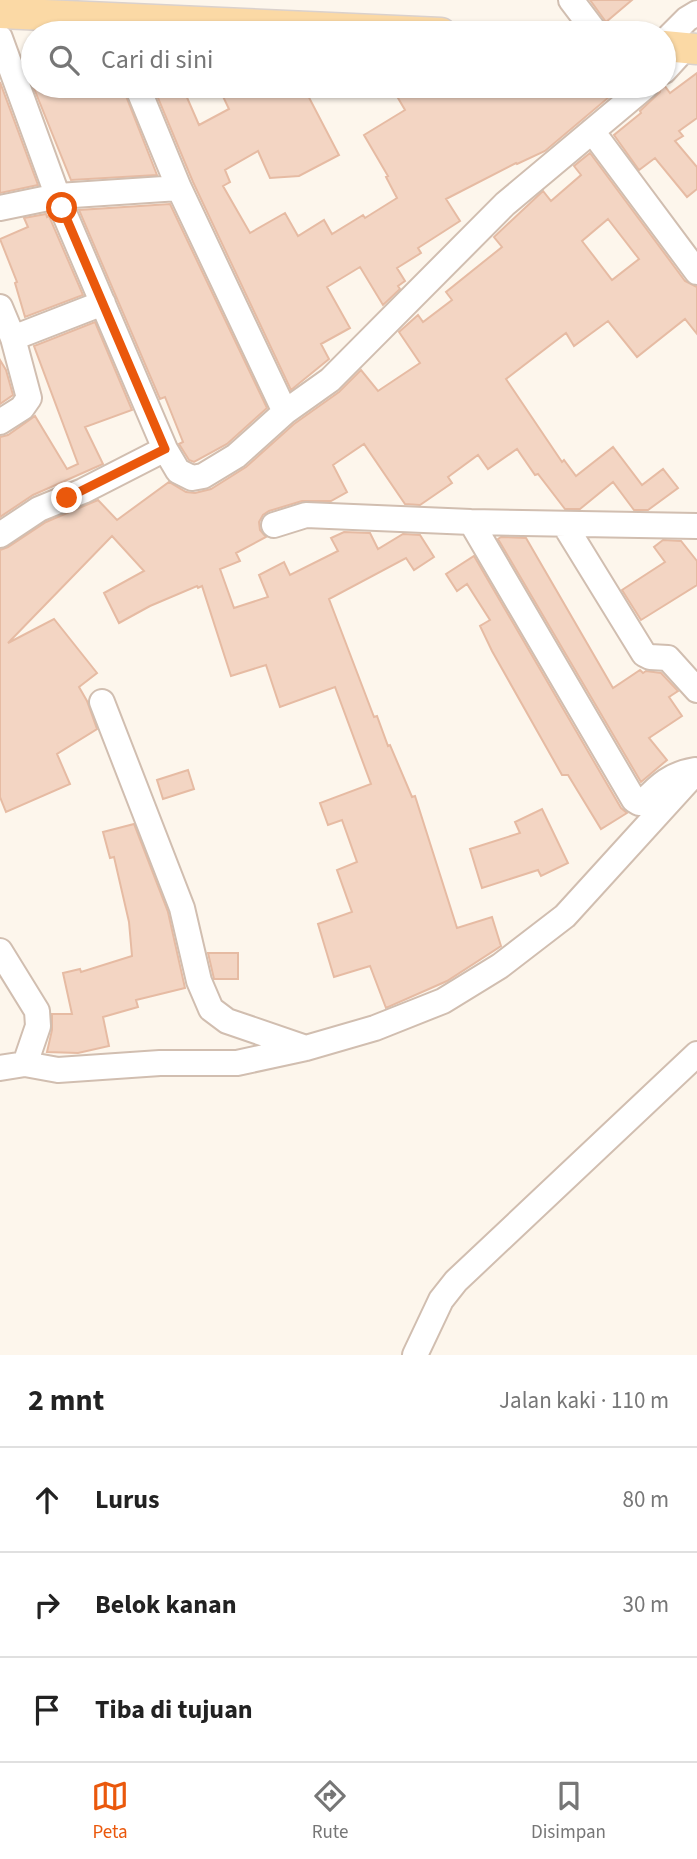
<!DOCTYPE html>
<html lang="id">
<meta charset="utf-8">
<style>
body{margin:0;font-family:"Source Sans 3",sans-serif;background:#f2f2f2;color:#222}
.stop{position:absolute;width:21px;height:21px;margin:-16px;border:5px solid #ea580c;border-radius:50%;background:#fff}
.stop.end{background:#ea580c;border-color:#fff;box-shadow:0 2px 7px #0008}
.list{margin:0;padding:0;list-style:none}
h2{display:flex;justify-content:space-between;align-items:center;height:91px;margin:0;padding:0 28px;font-size:30px}
h2 small{font-size:23px;font-weight:400;color:#767676}
.list li{display:grid;grid-template-columns:46px 1fr auto;gap:21px;align-items:center;box-sizing:border-box;height:105px;padding:0 28px;border-top:2px solid #e0e0e0}
.list b{display:block;font-size:26px;white-space:nowrap}
.list em{font-size:23px;font-style:normal;color:#767676}
.icon{flex:none;width:38px;height:38px;fill:none;stroke:currentColor;stroke-width:2;stroke-linecap:round;stroke-linejoin:round}
.map{position:relative;flex:none;width:697px;height:1355px;overflow:hidden}
.search{position:absolute;background:#fff;box-shadow:0 2px 5px #0004;left:21px;right:21px;top:21px;height:77px;display:flex;align-items:center;gap:18px;box-sizing:border-box;padding:0 24px;border-radius:38px;color:#767676;font-size:26px}
.sheet{height:406px;background:#fff}
nav{display:flex;justify-content:space-around;align-items:center;box-sizing:border-box;height:98px;border-top:2px solid #e0e0e0;background:#fff;font-size:19px;color:#767676}
nav a{display:grid;justify-items:center;gap:4px}
nav .on{color:#ea580c}
.map>svg:first-child{display:block}
.building{fill:#f3d5c3;stroke:#e6bba3;stroke-width:2;fill-rule:evenodd}
.lines{fill:none;stroke-linecap:round;stroke-linejoin:round}
.minor-casing{stroke:#d1beb0;stroke-width:28}
.major-casing{stroke:#dad1cd;stroke-width:33}
.minor{stroke:#fff;stroke-width:24}
.major{stroke:#fbd9a5;stroke-width:30}
.route{stroke:#ea580c;stroke-width:9}
</style>
<div class="map">
<svg width="697" height="1355" viewBox="0 0 697 1355">
<rect width="100%" height="100%" fill="#fdf6ec"/>
<path class="building" d="M590 0H632L606 22Z
M697 73V118L679 131 683 136 675 141 697 167V189L687 197 655 158 639 170 614 135 641 113 640 111 660 92 661 86 664 85 670 93Z
M0 82 38 185 0 193Z
M33 86H122L157 175 71 180Z
M153 86H182L199 125 229 109 218 86H303L339 155 299 176 270 178 258 151 225 170 230 182 223 186 250 233 285 213 298 236 324 220 332 234 363 215 365 218 397 198 386 177 388 176 364 135 405 110 391 86H469L473 92 485 86H613L615 92 545 151 517 164 516 163 446 199 460 221 418 248 421 253 397 268 405 281 398 286 400 289 383 305 360 267 327 287 350 328 321 344 329 359 291 390 193 182Z
M590 153 685 281 697 287V334L685 319 637 357 608 321 574 346 566 333 506 379 562 462 564 460 576 476 613 447 642 485 663 469 678 488 648 510H634L613 482 580 509H565L538 474 535 475 517 449 488 469 478 455 448 477 452 483 420 505 405 504 364 444 333 465 347 492 331 501H302L269 511 263 515 259 522 260 530 266 537 236 553 240 561 220 569 234 608 268 597 259 575 284 562 290 575 338 551 331 538 344 532 370 533 378 549 403 534 420 535 434 557 414 570 406 558 329 599 374 717 377 716 388 746 390 745 412 797 415 796 457 928 492 917 501 946 447 981 386 1008 370 966 334 977 318 924 352 912 337 870 357 862 342 820 328 825 320 803 371 784 335 687 280 707 266 665 231 676 202 586 198 588 197 586 150 606 119 623 104 593 144 571 112 536 8 643 54 619 97 673 79 687 87 701 97 729 57 754 70 784 6 812 0 797V550L8 547 46 522 98 500 117 520 169 482 186 492 195 493 211 489 246 467 294 424 339 392 361 370 378 391 420 363 399 332 418 315 423 322 452 300 446 292 502 247 494 237 543 191 551 201 581 175 574 166ZM608 219 639 259 612 280 582 241Z
M170 204 267 408 227 444 194 462 189 460 179 444 183 442 165 397 160 399 79 210Z
M46 214 47 217 49 216 83 295 25 317 15 283 17 282 0 239 28 227 24 218Z
M95 322 132 410 85 427 103 464 33 495 0 517V437L8 435 35 416 67 469 78 464 34 346Z
M0 360 6 370 13 395 0 404Z
M501 537 526 538 613 688 640 670 643 673 646 671 661 673 678 691 669 697 682 716 649 738 667 760 641 782 498 539Z
M663 540 681 541 697 561V585L641 620 622 590 665 562 654 547Z
M474 556 621 808 627 813 601 829 568 775H562L492 651 480 626 490 620 467 584 457 591 446 574Z
M188 770 194 789 163 799 157 780Z
M542 809 568 863 541 876 538 870 482 888 470 849 520 833 515 822Z
M134 824 168 912 185 988 136 1000 138 1007 103 1017 109 1046 78 1053 47 1052 52 1030V1014H72L63 973 80 969 81 972 132 956 129 922 114 857 110 858 103 832Z
M208 953H238V979H214Z"/>
<g class="lines">
<g class="minor-casing">
<path id="minor" d="M571 0 596 33
M0 38 62 208 165 449 178 471 192 478 203 476 236 456 285 412 330 380 505 204 646 86
M664 42 687 19 697 13
M664 71 685 48
M137 86 179 188 285 412
M592 131 697 272
M0 208 58 196 179 188
M0 307 13 338 29 398 22 408 0 422
M13 338 103 303
M471 522 634 800 639 803 643 802C659 785 671 774 695 770
M564 524 644 654 650 657 668 658 697 690
M274 525 306 515 471 522 697 526
M0 535 39 509 83 491 165 449
M102 702 182 908 199 981 211 1009 227 1021 306 1048
M0 951 37 1011 38 1026 25 1064
M0 1068 25 1064 58 1070 160 1063H237L306 1048 375 1028 443 1001 500 966 565 916 697 771
M415 1355 441 1300 456 1281 697 1054"/>
</g>
<g class="major-casing">
<path id="major" d="M0 13 441 33
M664 46 697 49"/>
</g>
<use href="#minor" class="minor"/>
<use href="#major" class="major"/>
</g>
<g class="lines">
<path class="route" d="M62 208 165 449 67 498"/>
</g>
</svg>
<div class="stop" style="left:62px;top:208px"></div>
<div class="stop end" style="left:67px;top:498px"></div>
<div class="search"><svg class="icon" aria-label="search" viewBox="0 0 24 24"><circle cx="10" cy="10" r="6"/><path d="M15 15l6 6"/></svg>Cari di sini</div>
</div>
<section class="sheet">
<h2>2 mnt<small>Jalan kaki · 110 m</small></h2>
<ul class="list">
<li><svg class="icon" aria-label="ahead" viewBox="0 0 24 24"><path d="M12 20V5M6 11l6-6 6 6"/></svg><div><b>Lurus</b></div><em>80 m</em></li>
<li><svg class="icon" aria-label="right" viewBox="0 0 24 24"><path d="M7 20v-9h11M14 6l5 5-5 5"/></svg><div><b>Belok kanan</b></div><em>30 m</em></li>
<li><svg class="icon" aria-label="arrive" viewBox="0 0 24 24"><path d="M6 21V4h12l-3 4 3 4H6"/></svg><div><b>Tiba di tujuan</b></div></li>
</ul>
</section>
<nav>
<a class="on"><svg class="icon" aria-label="map" viewBox="0 0 24 24"><path d="M3 6l6-2 6 2 6-2v14l-6 2-6-2-6 2zM9 4v14M15 6v14"/></svg>Peta</a>
<a><svg class="icon" aria-label="directions" viewBox="0 0 24 24"><path d="M12 3l9 9-9 9-9-9zM9 14v-3h6M13 9l2 2-2 2"/></svg>Rute</a>
<a><svg class="icon" aria-label="saved" viewBox="0 0 24 24"><path d="M7 4h10v16l-5-4-5 4z"/></svg>Disimpan</a>
</nav>
